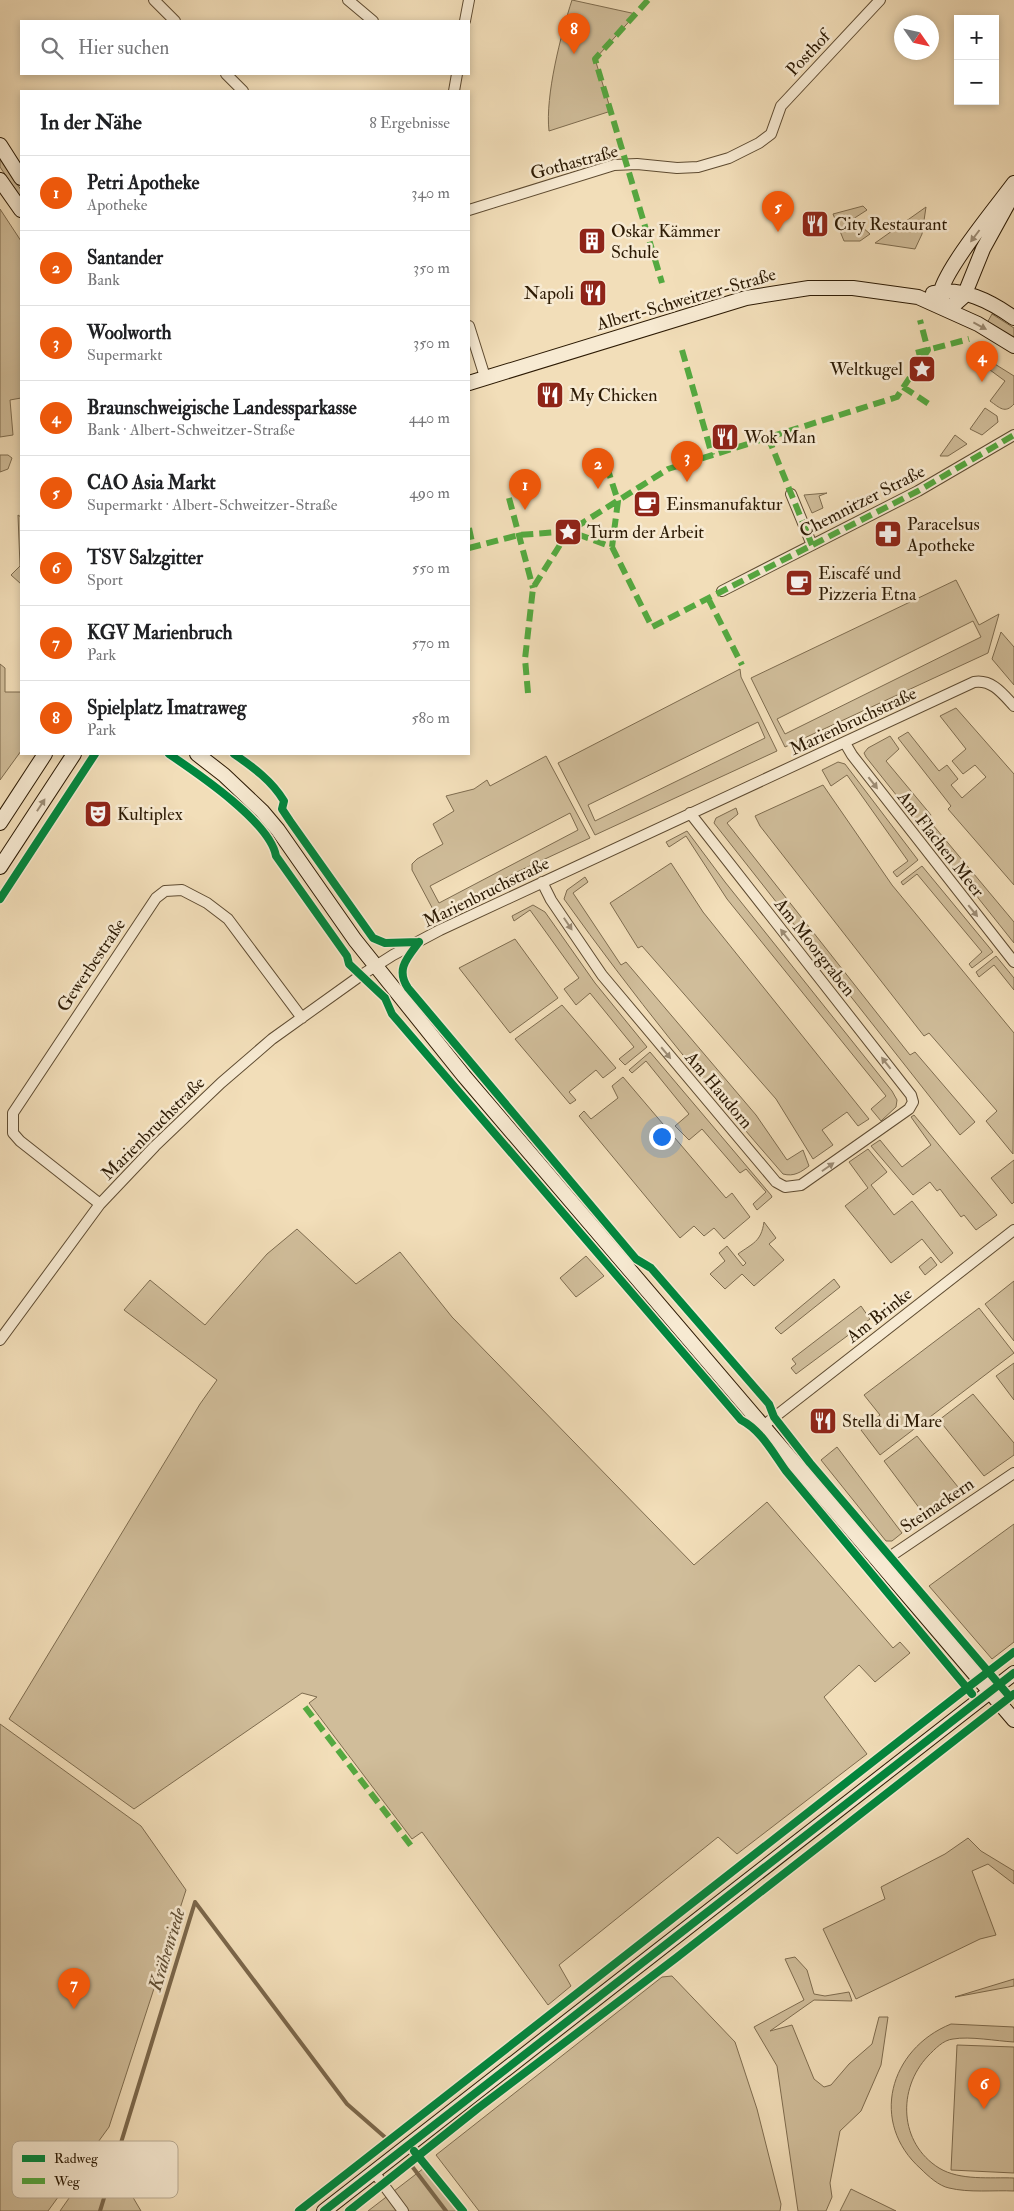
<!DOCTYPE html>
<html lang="de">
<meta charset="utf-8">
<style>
body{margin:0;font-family:"IM FELL Double Pica",serif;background:#f6f6f6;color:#202124}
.controls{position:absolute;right:15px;top:15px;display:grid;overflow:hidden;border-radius:0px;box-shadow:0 2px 8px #0003}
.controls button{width:45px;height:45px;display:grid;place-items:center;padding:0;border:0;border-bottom:1px solid #e0e0e0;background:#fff;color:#202124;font:25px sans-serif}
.compass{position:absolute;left:894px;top:15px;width:45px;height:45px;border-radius:50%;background:#fff;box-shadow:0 2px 8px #0003;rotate:124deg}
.you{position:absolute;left:661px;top:1136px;width:18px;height:18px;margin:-12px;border:4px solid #fff;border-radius:50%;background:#1a73e8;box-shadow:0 0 0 8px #1a73e833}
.badge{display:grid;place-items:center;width:32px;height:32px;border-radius:50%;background:#ea580c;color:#fff;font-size:16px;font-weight:700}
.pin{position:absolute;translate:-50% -41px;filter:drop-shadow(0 1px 2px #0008)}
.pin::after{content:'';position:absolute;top:26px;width:18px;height:15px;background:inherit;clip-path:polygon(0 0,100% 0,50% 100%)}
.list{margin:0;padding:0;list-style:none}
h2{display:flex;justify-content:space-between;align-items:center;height:65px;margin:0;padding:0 20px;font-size:21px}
h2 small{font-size:16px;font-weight:400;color:#757577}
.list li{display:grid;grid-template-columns:32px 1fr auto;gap:15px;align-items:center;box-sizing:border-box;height:75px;padding:0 20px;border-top:1px solid #e0e0e0}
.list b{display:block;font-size:19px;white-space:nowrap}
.list p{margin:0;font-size:16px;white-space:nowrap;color:#757577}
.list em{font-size:16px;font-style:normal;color:#757577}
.icon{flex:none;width:28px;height:28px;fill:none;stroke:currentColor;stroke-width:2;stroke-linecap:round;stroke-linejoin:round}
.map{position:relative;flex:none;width:1014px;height:2211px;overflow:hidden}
.search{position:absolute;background:#fff;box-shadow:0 2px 8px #0003;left:20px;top:20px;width:450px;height:55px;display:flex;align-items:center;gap:12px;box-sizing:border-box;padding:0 18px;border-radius:0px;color:#757577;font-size:19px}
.panel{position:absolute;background:#fff;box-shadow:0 2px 8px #0003;left:20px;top:90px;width:450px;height:665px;border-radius:0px}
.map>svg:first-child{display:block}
.green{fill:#d0bd9a;stroke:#7e6c4f;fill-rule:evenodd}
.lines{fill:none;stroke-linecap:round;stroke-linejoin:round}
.stream{stroke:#7b674b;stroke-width:4}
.street-casing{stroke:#5e4b31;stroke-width:12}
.secondary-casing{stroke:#2c1a04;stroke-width:16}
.street{stroke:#f7ead2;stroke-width:10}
.secondary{stroke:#f7ead2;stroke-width:14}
.quiet{stroke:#54a940;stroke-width:6;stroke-dasharray:12 6;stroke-linecap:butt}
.cycleway-casing{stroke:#f7ead2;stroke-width:11}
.cycleway{stroke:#00873e;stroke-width:8}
.oneway{fill:#9c8c75}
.labels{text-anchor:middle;stroke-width:5;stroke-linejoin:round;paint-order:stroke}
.street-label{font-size:18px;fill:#2c1a04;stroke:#f7ead2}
.poi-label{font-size:18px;fill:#2c1a04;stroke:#f7ead2;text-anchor:start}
.water-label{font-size:19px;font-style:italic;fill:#604e34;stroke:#f7ead2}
.key{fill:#f7ead2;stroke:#baac94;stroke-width:1}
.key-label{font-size:14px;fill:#2c1a04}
</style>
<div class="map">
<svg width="1014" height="2211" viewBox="0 0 1014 2211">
<rect width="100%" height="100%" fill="#f2deb9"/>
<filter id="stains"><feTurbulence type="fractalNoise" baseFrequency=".004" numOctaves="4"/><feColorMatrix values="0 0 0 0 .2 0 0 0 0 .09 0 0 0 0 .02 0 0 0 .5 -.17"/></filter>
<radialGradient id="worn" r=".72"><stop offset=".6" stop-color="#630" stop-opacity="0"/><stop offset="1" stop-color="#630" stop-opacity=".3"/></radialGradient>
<path class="green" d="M572 0 636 14 595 59 611 111 549 131C545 96 561 34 572 0Z
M0 157 21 190V198L0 167Z
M863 206 867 210 853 219 870 234 860 241H844L833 214Z
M926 207 922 234 915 249 875 243Z
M0 209 21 241V398L10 400 13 435 0 437Z
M992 314 1014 328V340L987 323Z
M974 351 1014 376V404C1005 414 1000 408 990 401L1005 381 971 356Z
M985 408 997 416 998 422 982 435 970 429Z
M955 435 967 444 948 456H940Z
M0 455H8L12 458 8 469 0 472Z
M827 493 819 496 823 508 812 513 804 495Z
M18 515 21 517V584L11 575 20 566Z
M956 580 979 625 999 614 988 653 785 747 751 678ZM973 621 981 637 785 734 777 719Z
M1001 632 1014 647V685L992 659Z
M0 664 5 668V692H21V751L0 780Z
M740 669 741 677 777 751 595 835 558 763ZM758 722 765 738 595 821 588 805Z
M956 708 1014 774V885L948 809 951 806 898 738 908 732 939 771 947 765 958 779 951 785 962 798 986 777 975 765 963 774 952 761 966 749 940 716Z
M890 736 899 749 886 761 931 815 928 819 1014 922V943L866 757 864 753 868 748Z
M546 756 590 838 517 872 436 915 412 870V864L417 859 443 844 433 824 454 811 446 796 474 789 487 780 490 786ZM570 813 578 830 439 903 430 886Z
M838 762 845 764 918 860 897 877 893 872 908 861 847 775 831 786 822 770Z
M823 785 892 885 1014 1033 1013 1154 986 1121 997 1111 929 1033 924 1036 760 826 755 816Z
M736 808 738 814 727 823 910 1055 915 1052 975 1122 960 1135 714 823 716 818Z
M687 831 725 882 892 1091 897 1100 896 1107 881 1121 871 1109 886 1096 727 899 686 836 669 847 666 842Z
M671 863 703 912 869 1119 858 1126 847 1112 822 1130 833 1145 813 1159 776 1099 642 946 638 948 610 903Z
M922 866 993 952 972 968 969 964 982 952 917 874 903 885 901 882Z
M585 877 588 882 573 893 621 965 626 962 756 1115 787 1160 803 1150 809 1166C801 1172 794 1177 783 1174 706 1086 632 994 564 899L567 890Z
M533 905 545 912 595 983 647 1047 625 1065 619 1059 634 1047 590 993 576 1005 564 989 579 978 530 910 514 921 512 916Z
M515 939 558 998 510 1033 459 968Z
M996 956 1014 978V990L994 965 979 977 976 972Z
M562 1005 616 1068 603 1078 596 1070 569 1092 576 1100 570 1104 515 1039Z
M650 1052 771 1195 772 1197 757 1210 753 1204 766 1192 746 1169 740 1173 702 1129 689 1140 675 1126 689 1114 646 1061 632 1073 629 1070Z
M623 1077 726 1198 732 1193 750 1217 724 1239 714 1228 704 1236 694 1226 680 1238 579 1116 584 1111 591 1119 618 1098 612 1086Z
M914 1115 997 1215 976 1230 964 1215 961 1217 940 1189 937 1191 930 1182 913 1195 871 1146 880 1140 902 1167 931 1145 911 1117Z
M868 1149 887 1172 871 1185 894 1215 912 1201 953 1253 941 1263 922 1239 891 1263 845 1206 868 1188 849 1162Z
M1014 1160V1202L1012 1204 991 1178Z
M764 1222 776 1238 769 1244 784 1260 754 1286 742 1274 725 1289 710 1274 725 1261 719 1253 727 1246 743 1266 746 1263 738 1254C753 1243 761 1242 764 1222Z
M297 1229 356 1284 400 1252 452 1317 694 1565 767 1502 893 1648 900 1642 910 1653 875 1682 859 1665 824 1697 867 1754 737 1854 718 1837 559 1965 571 1986 548 2005 422 1832 412 1839 309 1703 317 1697 302 1693 134 1809 9 1719 200 1404 217 1380 124 1310 150 1280 205 1325 267 1254Z
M586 1256 604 1276 576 1297 560 1278Z
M931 1257 937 1265 925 1275 919 1267Z
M834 1279 840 1287 781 1334 775 1328Z
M1014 1281V1341L985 1304Z
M861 1306 870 1319 796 1374 791 1368 796 1364 792 1359Z
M979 1308 1014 1353 880 1455 861 1430 880 1415 864 1395Z
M1014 1363V1400L996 1376Z
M973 1394 1014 1443V1455L984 1476 939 1420Z
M917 1436 962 1492 926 1517 884 1461Z
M837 1447 902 1533 892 1541H886L821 1460Z
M1014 1524V1642L992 1659 929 1586Z
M0 1724 141 1826 186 1890 109 2127 48 2211H0Z
M968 1838 981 1851 1014 1871V1884L988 1864 972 1871 996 1935 980 1939 856 1999 823 1929 885 1899 881 1887 945 1854Z
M795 1957 807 1970 814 1994 825 1996 849 1992 852 2001 814 2000 770 2031 792 2025 814 2079 824 2087 831 2085 849 2064 872 2044 879 2017H888L881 2065 861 2111 840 2131 830 2183 832 2197 826 2211H798L777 2066 754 2027 804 2000 785 1959Z
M672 1976 735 2042 757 2109 781 2204 780 2211H479L436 2155 662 1977Z
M1014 1979V1986L955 1997Z
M951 2024 1014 2027V2042C996 2041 970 2036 953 2039 943 2040 935 2049 928 2056 897 2089 899 2143 939 2168 960 2181 991 2177 1014 2178V2191C994 2190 969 2193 949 2188 939 2186 928 2176 921 2169 869 2123 889 2049 951 2024Z
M957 2045 1014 2047V2173L951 2170Z
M104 2148 141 2211H60Z
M424 2168 458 2211H368Z
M851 2189 896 2211H840Z"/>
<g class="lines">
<path class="stream" d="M411 2165 446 2211
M100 2211 195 1902 347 2104 387 2139"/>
<g class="street-casing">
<path id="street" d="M154 0 175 21
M348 0 373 21
M465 21 469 0
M226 74 243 91
M454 91 457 74
M469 210 614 165 637 164 677 168 698 167 729 158 759 143 771 134 781 106 880 0
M469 326 485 377
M791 494 812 545
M722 591 918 491 1014 435
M845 743 852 755 1014 962
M542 882 551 900 602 975 776 1182 785 1187 801 1185 909 1109 913 1102 911 1095 690 813
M100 1204 20 1141 13 1133V1113L156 898 165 891 182 890 207 903 228 919 302 1018
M0 1340 100 1204 155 1146 221 1083 272 1039 360 976 393 955 440 930 974 682C992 679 1003 694 1014 706
M763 1426 1014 1230
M879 1564 1014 1473
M374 2172 403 2211"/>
</g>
<g class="secondary-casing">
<path id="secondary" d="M0 145 21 178
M0 180 21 210
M933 293C963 287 990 301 1014 318
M945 308 940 295C943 271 997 206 1014 183
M945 308 954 305 964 296 983 249 1011 198
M469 383 746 298 809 288H853L918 297 978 324 1014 346
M197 754 224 775 262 811 278 830 355 940 464 1076 1014 1720
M0 823 45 754
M0 867 74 754
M324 2211 1014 1673"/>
</g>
<use href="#street" class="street"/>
<use href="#secondary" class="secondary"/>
<path class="quiet" d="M648 0 595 59 662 283
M682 350 712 455
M916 353 969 339
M903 387 932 406
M768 437 812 545
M509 498 533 588
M576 527 668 469 897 397 928 350 920 320
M469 528 473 547
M577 534 612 547 618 501 605 461
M612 547 652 627 918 491 1014 435
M469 548 519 535 559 532
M708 598 742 665
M528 693 525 659 533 588 563 540
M305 1707 412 1847"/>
<g class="cycleway-casing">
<path id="cycleway" d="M169 754C197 773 270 822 276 856L347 956 349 964 385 998 392 1014 741 1420C761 1430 773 1453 786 1471L967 1688 299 2211
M234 754C253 767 272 781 284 801L282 809 290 821 373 938 385 943 419 942
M0 899 95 754
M419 942C408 957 395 969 408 988L636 1259 651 1268 769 1404 774 1417 810 1463 1010 1697
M972 1694 967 1688 1014 1652
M414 2151 463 2211
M324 2211 1014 1673
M349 2211 477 2109 676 1958 1014 1694"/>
</g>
<use href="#cycleway" class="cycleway"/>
</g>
<defs><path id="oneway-solid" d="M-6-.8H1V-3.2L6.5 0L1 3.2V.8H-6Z" transform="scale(1.25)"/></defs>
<g class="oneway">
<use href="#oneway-solid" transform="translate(975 236) rotate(127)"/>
<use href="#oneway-solid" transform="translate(980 326) rotate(28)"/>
<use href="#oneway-solid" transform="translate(873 783) rotate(52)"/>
<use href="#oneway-solid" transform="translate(41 805) rotate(-57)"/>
<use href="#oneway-solid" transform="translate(973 911) rotate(51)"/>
<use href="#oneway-solid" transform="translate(568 924) rotate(56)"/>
<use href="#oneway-solid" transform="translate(785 935) rotate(-128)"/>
<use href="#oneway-solid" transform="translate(666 1053) rotate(50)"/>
<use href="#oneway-solid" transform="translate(886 1063) rotate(-128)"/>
<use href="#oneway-solid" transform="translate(828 1167) rotate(-35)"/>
</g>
<defs>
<g id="restaurant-square" transform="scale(1.4375)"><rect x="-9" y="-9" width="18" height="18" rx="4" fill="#8f2418" stroke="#f7ead2"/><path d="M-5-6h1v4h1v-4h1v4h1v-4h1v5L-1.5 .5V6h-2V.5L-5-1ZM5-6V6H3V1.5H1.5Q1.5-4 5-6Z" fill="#fff"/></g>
<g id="building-square" transform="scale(1.4375)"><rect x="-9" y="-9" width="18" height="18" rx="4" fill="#8f2418" stroke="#f7ead2"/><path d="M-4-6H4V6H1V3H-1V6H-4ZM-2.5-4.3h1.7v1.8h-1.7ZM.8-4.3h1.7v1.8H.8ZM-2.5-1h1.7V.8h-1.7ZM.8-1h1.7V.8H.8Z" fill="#fff"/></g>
<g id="sight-square" transform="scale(1.4375)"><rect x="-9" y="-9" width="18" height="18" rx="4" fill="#8f2418" stroke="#f7ead2"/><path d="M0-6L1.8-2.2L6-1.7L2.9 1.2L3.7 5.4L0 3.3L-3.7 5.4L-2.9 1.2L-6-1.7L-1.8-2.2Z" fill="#fff"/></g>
<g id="cafe-square" transform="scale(1.4375)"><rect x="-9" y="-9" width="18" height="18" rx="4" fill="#8f2418" stroke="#f7ead2"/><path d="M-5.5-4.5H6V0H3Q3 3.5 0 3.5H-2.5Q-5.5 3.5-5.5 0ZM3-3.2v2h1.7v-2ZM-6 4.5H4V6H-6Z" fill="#fff"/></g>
<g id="pharmacy-square" transform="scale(1.4375)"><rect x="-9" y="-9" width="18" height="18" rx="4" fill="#8f2418" stroke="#f7ead2"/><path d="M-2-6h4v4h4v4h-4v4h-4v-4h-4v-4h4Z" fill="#fff"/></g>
<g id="theatre-square" transform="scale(1.4375)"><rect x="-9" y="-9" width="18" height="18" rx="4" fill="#8f2418" stroke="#f7ead2"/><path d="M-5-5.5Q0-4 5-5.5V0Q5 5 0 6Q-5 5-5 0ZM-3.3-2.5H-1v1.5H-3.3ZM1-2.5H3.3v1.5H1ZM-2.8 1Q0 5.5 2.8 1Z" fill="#fff"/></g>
</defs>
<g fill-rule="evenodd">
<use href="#restaurant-square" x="815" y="224"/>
<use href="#building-square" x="592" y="241"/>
<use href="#restaurant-square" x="593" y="293"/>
<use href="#sight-square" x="922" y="369"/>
<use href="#restaurant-square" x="550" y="395"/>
<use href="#restaurant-square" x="725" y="437"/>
<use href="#cafe-square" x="647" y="504"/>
<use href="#sight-square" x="568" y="532"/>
<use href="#pharmacy-square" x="888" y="534"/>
<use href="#cafe-square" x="799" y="583"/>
<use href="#theatre-square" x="98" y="814"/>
<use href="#restaurant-square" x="823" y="1421"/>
</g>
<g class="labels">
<g class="street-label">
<text transform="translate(808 53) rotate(-47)" y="6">Posthof</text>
<text transform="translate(574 162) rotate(-15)" y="6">Gothastraße</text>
<text transform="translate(686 299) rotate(-16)" y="6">Albert-Schweitzer-Straße</text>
<text transform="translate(862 501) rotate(-27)" y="6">Chemnitzer Straße</text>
<text transform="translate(853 721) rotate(-25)" y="6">Marienbruchstraße</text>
<text transform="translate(941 844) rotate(52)" y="6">Am Flachen Meer</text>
<text transform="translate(486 892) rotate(-26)" y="6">Marienbruchstraße</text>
<text transform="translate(815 947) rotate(52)" y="6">Am Moorgraben</text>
<text transform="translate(91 965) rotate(-56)" y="6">Gewerbestraße</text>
<text transform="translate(719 1090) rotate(50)" y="6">Am Haudorn</text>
<text transform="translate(153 1128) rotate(-45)" y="6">Marienbruchstraße</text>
<text transform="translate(879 1315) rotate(-38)" y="6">Am Brinke</text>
<text transform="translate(937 1505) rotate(-34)" y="6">Steinackern</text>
</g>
<g class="poi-label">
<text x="834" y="230">City Restaurant</text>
<text x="611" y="237">Oskar Kämmer<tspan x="611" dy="21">Schule</tspan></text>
<text x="574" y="299" text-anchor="end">Napoli</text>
<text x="903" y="375" text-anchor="end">Weltkugel</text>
<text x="569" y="401">My Chicken</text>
<text x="744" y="443">Wok Man</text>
<text x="666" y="510">Einsmanufaktur</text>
<text x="907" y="530">Paracelsus<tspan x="907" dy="21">Apotheke</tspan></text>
<text x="587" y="538">Turm der Arbeit</text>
<text x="818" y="579">Eiscafé und<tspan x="818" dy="21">Pizzeria Etna</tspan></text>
<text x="117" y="820">Kultiplex</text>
<text x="842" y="1427">Stella di Mare</text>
</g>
<g class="water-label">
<text transform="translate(166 1949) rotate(-73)" y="7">Krähenriede</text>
</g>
</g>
<rect x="12" y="2141" width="166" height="57" rx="8" class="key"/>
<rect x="22" y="2155" width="23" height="7" fill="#00873e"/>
<rect x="22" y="2178" width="23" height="6" fill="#54a940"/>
<g class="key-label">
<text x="54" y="2163">Radweg</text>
<text x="54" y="2186">Weg</text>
</g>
<rect width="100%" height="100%" filter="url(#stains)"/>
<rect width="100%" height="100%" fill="url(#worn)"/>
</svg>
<div class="controls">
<button>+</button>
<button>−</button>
</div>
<svg class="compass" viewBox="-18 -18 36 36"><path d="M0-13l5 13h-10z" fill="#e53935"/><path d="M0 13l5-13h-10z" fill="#757577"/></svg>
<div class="you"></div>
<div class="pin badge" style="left:525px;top:510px">1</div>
<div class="pin badge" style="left:598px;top:489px">2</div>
<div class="pin badge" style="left:687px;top:482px">3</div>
<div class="pin badge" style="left:982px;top:382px">4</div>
<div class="pin badge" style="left:778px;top:232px">5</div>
<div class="pin badge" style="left:984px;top:2109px">6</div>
<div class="pin badge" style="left:74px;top:2009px">7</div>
<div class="pin badge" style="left:574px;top:54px">8</div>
<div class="search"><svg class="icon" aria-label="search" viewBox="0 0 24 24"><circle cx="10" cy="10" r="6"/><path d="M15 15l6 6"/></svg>Hier suchen</div>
<section class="panel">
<h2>In der Nähe<small>8 Ergebnisse</small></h2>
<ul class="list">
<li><span class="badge">1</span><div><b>Petri Apotheke</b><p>Apotheke</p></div><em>340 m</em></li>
<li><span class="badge">2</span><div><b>Santander</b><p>Bank</p></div><em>350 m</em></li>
<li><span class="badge">3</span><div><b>Woolworth</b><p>Supermarkt</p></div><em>350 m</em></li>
<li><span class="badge">4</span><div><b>Braunschweigische Landessparkasse</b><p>Bank · Albert-Schweitzer-Straße</p></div><em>440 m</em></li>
<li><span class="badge">5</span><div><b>CAO Asia Markt</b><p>Supermarkt · Albert-Schweitzer-Straße</p></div><em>490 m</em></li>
<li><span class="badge">6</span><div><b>TSV Salzgitter</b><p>Sport</p></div><em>550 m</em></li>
<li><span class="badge">7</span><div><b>KGV Marienbruch</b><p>Park</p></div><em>570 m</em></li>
<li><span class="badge">8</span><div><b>Spielplatz Imatraweg</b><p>Park</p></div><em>580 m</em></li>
</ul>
</section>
</div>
